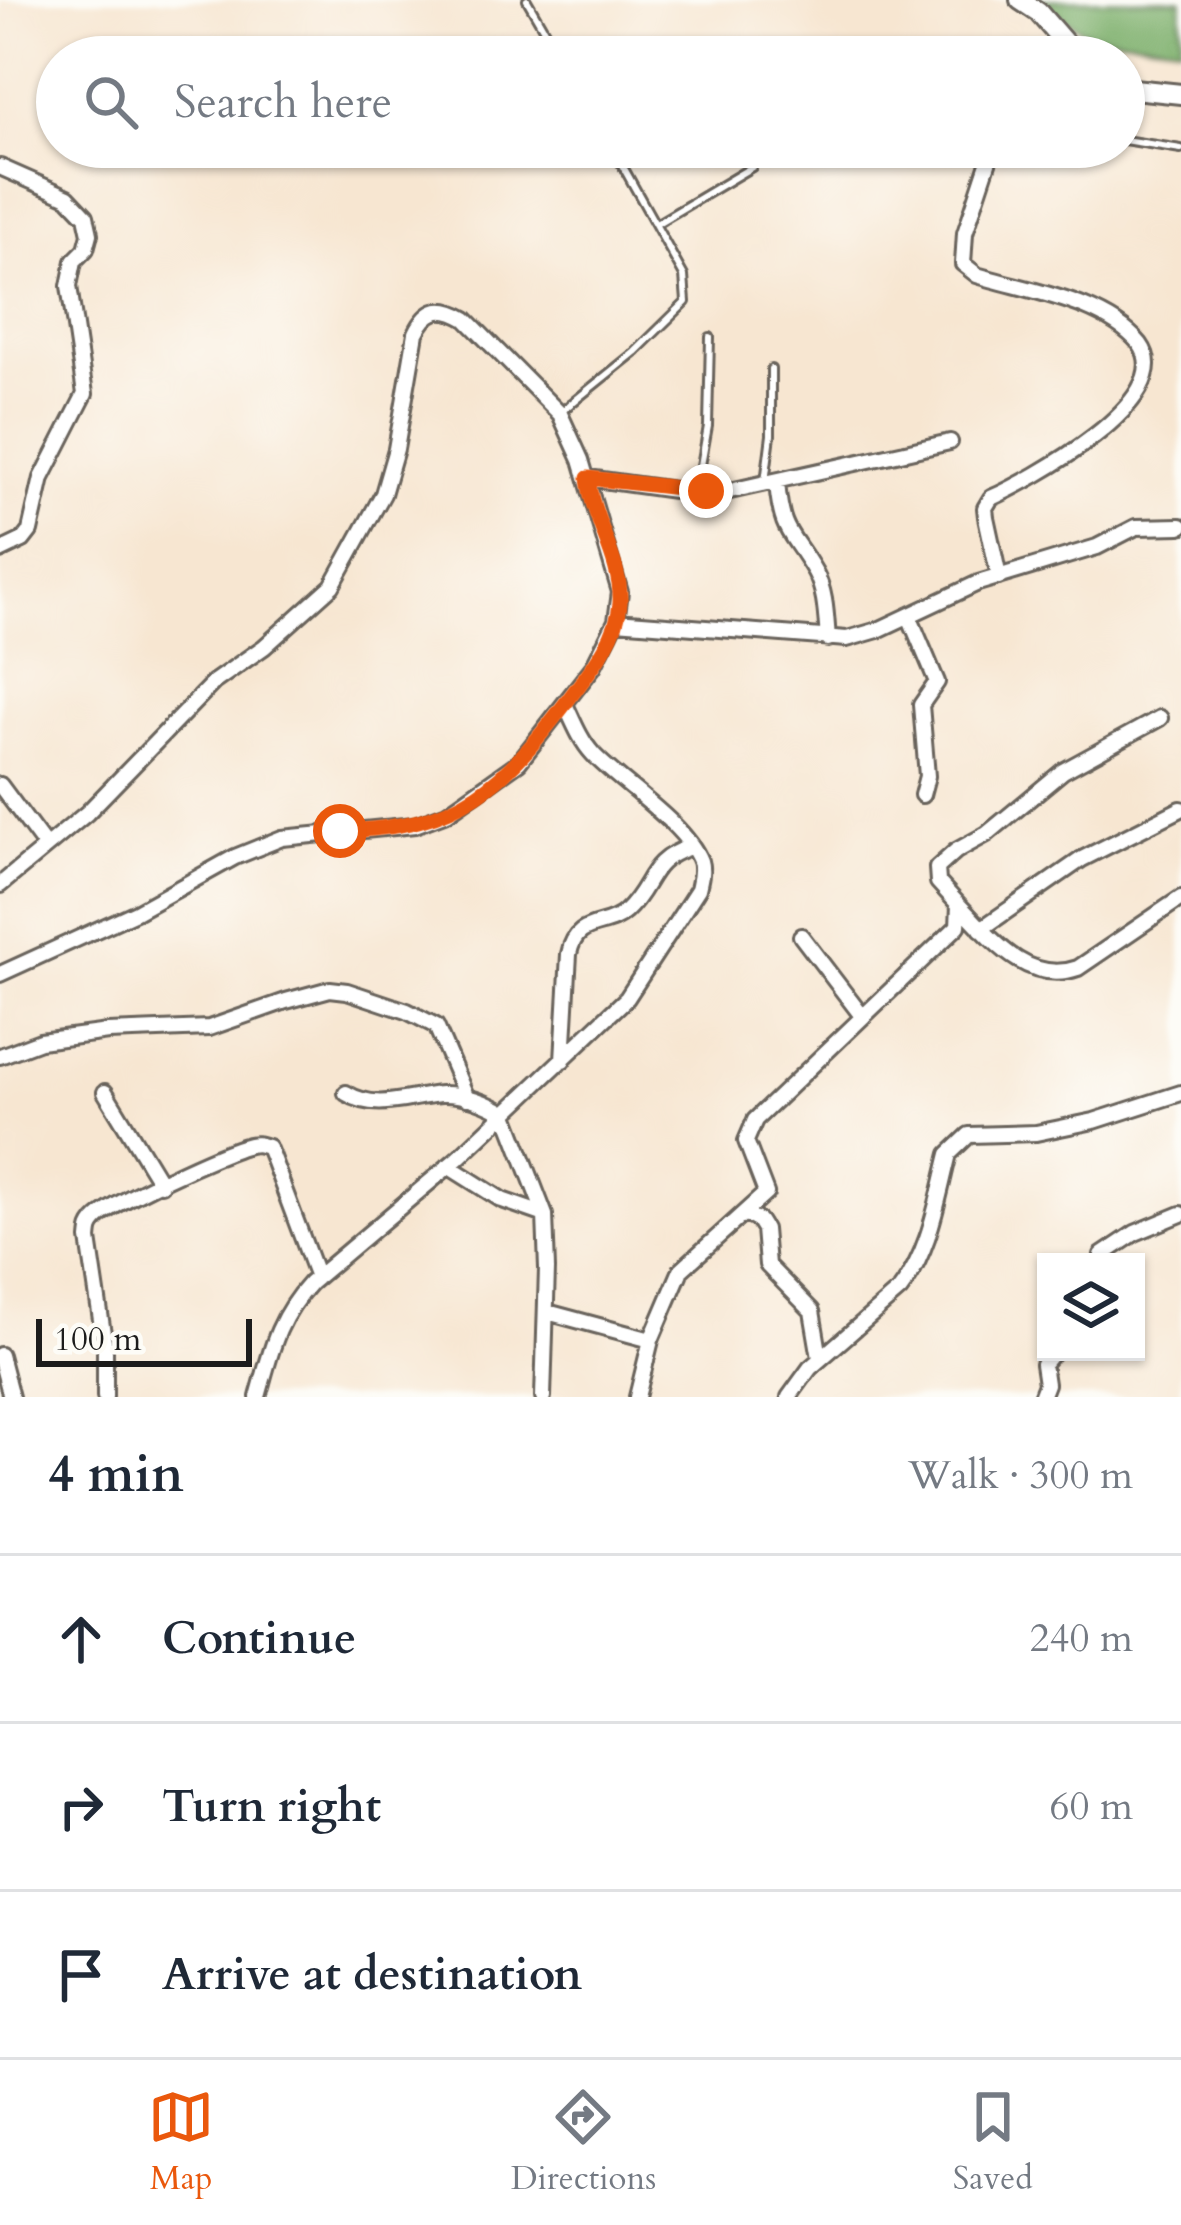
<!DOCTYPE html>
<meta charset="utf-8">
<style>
body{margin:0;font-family:Cardo,serif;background:#f2f2f3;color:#1f2937}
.controls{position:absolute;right:36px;bottom:36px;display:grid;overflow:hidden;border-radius:0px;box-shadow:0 3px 9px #0004}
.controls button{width:108px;height:108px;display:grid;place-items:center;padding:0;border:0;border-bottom:3px solid #e0e1e3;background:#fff;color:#1f2937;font:60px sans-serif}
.scale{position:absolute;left:36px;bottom:30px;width:216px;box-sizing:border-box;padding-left:12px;border:6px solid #1c1c1c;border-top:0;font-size:33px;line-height:42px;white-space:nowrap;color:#1c1c1c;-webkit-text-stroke:9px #fdfcf7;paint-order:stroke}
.stop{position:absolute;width:36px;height:36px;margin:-27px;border:9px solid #ea580c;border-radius:50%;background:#fff}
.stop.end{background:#ea580c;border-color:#fff;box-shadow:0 3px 12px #0008}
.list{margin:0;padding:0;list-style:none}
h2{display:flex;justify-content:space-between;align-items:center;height:156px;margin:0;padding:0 48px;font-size:51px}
h2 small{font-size:39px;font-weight:400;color:#747a83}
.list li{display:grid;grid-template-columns:78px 1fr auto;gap:36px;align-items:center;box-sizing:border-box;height:168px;padding:0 48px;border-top:3px solid #e0e1e3}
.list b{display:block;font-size:45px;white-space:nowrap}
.list em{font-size:39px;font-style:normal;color:#747a83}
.icon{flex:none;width:66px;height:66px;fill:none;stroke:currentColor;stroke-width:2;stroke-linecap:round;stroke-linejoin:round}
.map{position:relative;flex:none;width:1181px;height:1397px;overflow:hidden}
.search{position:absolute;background:#fff;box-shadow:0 3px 9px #0004;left:36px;right:36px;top:36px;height:132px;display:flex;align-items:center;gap:30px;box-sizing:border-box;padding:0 42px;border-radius:66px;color:#747a83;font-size:45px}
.sheet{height:660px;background:#fff}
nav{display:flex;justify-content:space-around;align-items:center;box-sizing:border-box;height:168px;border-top:3px solid #e0e1e3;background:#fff;font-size:33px;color:#747a83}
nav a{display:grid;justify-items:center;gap:6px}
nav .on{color:#ea580c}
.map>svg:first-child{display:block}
.forest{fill:#7aae69;stroke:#4b6542;stroke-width:3}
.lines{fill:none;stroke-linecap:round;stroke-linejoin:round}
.lane-casing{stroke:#69635b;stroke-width:12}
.street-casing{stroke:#69635b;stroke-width:20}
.secondary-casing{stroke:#69635b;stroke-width:24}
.lane{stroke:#fff;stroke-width:6}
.street{stroke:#fff;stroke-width:14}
.secondary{stroke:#fff;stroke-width:18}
.route{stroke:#ea580c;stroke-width:15}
</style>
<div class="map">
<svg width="1181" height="1397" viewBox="0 0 1181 1397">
<rect width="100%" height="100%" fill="#fdfcf7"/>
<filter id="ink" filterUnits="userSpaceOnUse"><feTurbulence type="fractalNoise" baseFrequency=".00833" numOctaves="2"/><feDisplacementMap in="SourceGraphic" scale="24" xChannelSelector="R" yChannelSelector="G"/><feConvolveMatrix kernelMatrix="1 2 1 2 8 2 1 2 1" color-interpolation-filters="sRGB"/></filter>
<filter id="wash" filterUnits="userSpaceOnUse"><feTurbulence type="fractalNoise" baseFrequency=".004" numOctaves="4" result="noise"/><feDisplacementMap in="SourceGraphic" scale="48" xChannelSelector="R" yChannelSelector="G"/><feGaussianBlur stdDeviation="2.7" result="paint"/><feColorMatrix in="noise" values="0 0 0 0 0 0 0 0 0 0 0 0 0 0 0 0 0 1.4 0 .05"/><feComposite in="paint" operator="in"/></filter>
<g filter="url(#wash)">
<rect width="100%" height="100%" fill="#f7e6d1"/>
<path class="forest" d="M1037 0H1181V46L1089 35Z"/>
</g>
<g filter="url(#ink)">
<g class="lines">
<g class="lane-casing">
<path id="lane" d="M527 0 560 57
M1124 140 1181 149
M656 224 752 167
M562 411 635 352 686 302 684 276 612 147
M765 482 771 435V369
M697 488 708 426 710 337"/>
</g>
<g class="street-casing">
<path id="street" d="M989 160 965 233 963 264 977 275C1028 291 1104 301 1140 344 1181 400 1027 482 991 498L985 508 986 517 999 577
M0 167 68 197 86 216 90 234 86 249 74 261 69 286 85 394 42 478 30 531 23 540 0 551
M588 478 681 491H730L950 442
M777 483C782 536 791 530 815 572 826 592 826 617 828 639
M909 616 937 682 921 705 927 776 922 795
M616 621 847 639 878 630 978 583 1097 547 1136 527 1181 526
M0 785 46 847
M0 885 87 813 214 682 264 647 332 586 383 494 396 449 416 333C428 308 442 305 466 319L560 414 581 460 620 592 616 621 593 667 519 762 447 813 415 825 282 838 235 857 136 912 0 974
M959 905C990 937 1027 986 1078 968L1181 898
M981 929 1082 859 1181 809
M801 936 862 1016
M0 1056 40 1041 108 1032 209 1028 286 1001 330 989 347 991 407 1011 436 1026 467 1098
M563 1060 569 954C576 917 606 930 625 912 654 885 646 861 690 847
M105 1092 161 1184
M346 1093C377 1112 407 1097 441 1094 463 1093 488 1103 506 1114L545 1215 547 1269 543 1397
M448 1166 502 1200 545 1215
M746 1214 759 1221 764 1229 767 1265 812 1311 820 1358
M1101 1262 1102 1255 1135 1233 1181 1214
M547 1312 651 1340
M0 1355 11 1397
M105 1397V1347L89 1239C90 1231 89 1228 95 1221 109 1203 224 1151 249 1145 258 1143 260 1145 268 1147L272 1157 317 1277
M258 1397C271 1351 277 1319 310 1283L457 1159 627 998 698 889C700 880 703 871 700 861 685 823 620 783 593 754 580 740 573 721 565 704
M637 1397 651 1340 681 1270 766 1193 746 1141 755 1120 958 926 959 905 938 882 937 868 956 851 987 834 1063 771 1160 718
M789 1397 810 1368 900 1290C930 1251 937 1201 949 1154L969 1135 1036 1133 1094 1121 1181 1093
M1041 1397 1046 1384 1043 1364 1053 1352"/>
</g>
<g class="secondary-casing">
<path id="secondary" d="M1020 0 1038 12 1077 57
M1124 88 1181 94"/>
</g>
<use href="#lane" class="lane"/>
<use href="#street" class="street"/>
<use href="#secondary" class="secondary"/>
</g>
</g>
<g class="lines" filter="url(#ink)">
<path class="route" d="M340 831C462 828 504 785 574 692 593 667 618 636 620 603 622 559 592 521 588 478L706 491"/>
</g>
</svg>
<div class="controls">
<button><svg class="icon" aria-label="layers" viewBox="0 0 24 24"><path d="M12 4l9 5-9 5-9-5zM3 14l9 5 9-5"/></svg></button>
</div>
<div class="scale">100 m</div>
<div class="stop" style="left:340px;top:831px"></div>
<div class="stop end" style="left:706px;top:491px"></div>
<div class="search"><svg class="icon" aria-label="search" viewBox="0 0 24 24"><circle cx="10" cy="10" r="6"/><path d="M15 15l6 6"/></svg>Search here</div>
</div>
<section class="sheet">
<h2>4 min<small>Walk · 300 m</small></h2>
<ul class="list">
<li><svg class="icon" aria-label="ahead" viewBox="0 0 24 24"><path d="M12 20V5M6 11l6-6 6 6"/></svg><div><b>Continue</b></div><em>240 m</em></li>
<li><svg class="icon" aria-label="right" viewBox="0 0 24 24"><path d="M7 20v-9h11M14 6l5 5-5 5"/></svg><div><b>Turn right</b></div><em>60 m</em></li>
<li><svg class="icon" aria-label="arrive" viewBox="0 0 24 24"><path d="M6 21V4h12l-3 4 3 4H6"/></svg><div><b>Arrive at destination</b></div></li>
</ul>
</section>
<nav>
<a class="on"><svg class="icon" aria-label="map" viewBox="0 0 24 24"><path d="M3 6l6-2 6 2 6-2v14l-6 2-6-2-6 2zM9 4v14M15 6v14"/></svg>Map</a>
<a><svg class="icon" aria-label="directions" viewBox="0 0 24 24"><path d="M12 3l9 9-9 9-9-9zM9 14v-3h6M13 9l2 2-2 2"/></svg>Directions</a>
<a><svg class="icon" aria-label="saved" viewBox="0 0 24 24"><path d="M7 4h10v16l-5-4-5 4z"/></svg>Saved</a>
</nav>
